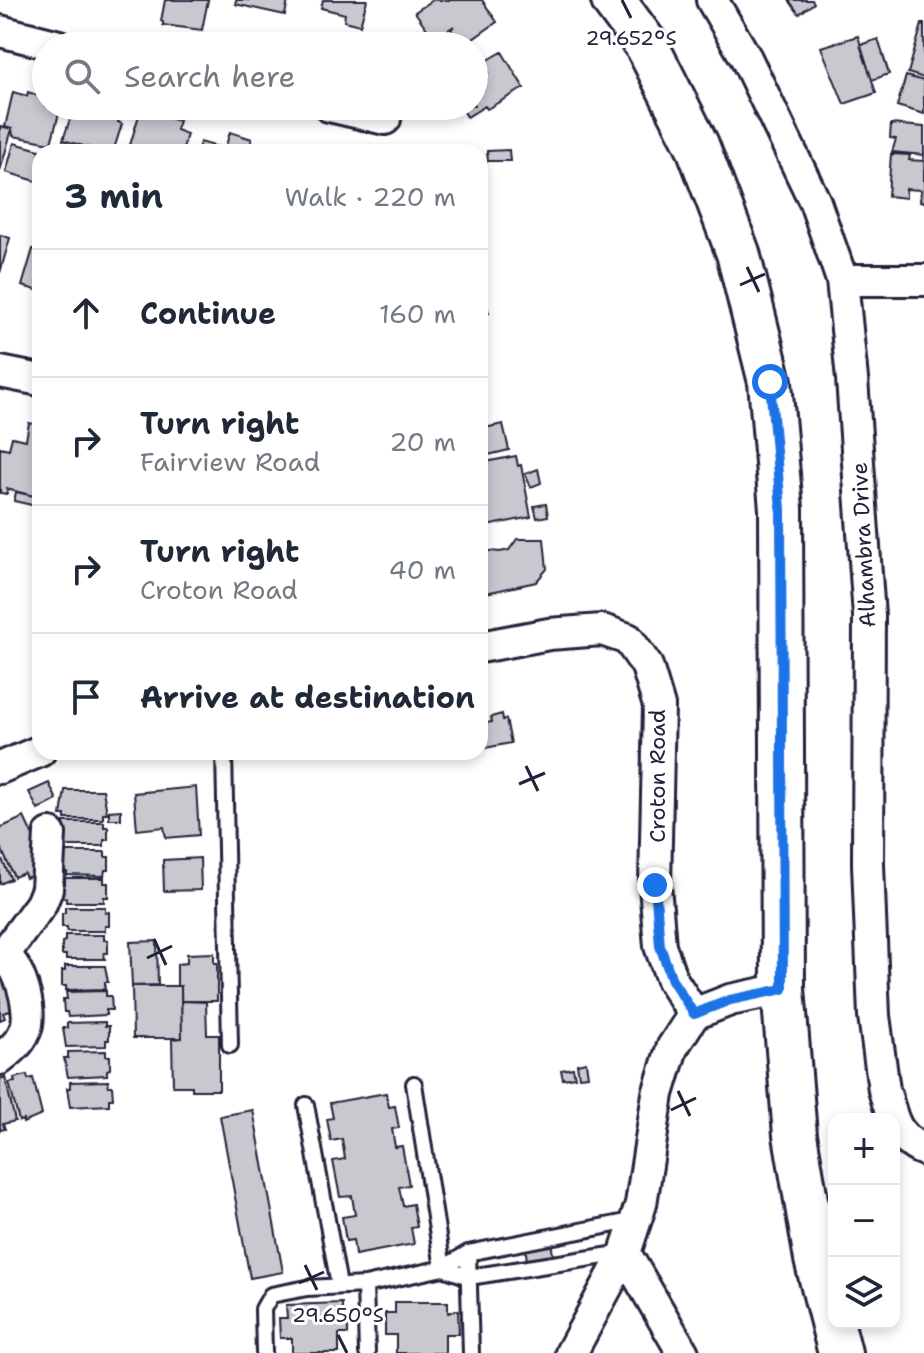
<!DOCTYPE html>
<meta charset="utf-8">
<style>
body{margin:0;font-family:"Shantell Sans",sans-serif;background:#f6f6f7;color:#1f2937}
.controls{position:absolute;right:24px;bottom:24px;display:grid;overflow:hidden;border-radius:16px;box-shadow:0 4px 12px #0003}
.controls button{width:72px;height:72px;display:grid;place-items:center;padding:0;border:0;border-bottom:2px solid #e0e1e3;background:#fff;color:#1f2937;font:40px sans-serif}
.stop{position:absolute;width:24px;height:24px;margin:-18px;border:6px solid #1a73e8;border-radius:50%;background:#fff}
.stop.end{background:#1a73e8;border-color:#fff;box-shadow:0 2px 8px #0008}
.list{margin:0;padding:0;list-style:none}
h2{display:flex;justify-content:space-between;align-items:center;height:104px;margin:0;padding:0 32px;font-size:34px}
h2 small{font-size:26px;font-weight:400;color:#747a83}
.list li{display:grid;grid-template-columns:52px 1fr auto;gap:24px;align-items:center;box-sizing:border-box;height:128px;padding:0 32px;border-top:2px solid #e0e1e3}
.list b{display:block;font-size:30px;white-space:nowrap}
.list p{margin:0;font-size:26px;white-space:nowrap;color:#747a83}
.list em{font-size:26px;font-style:normal;color:#747a83}
.icon{flex:none;width:44px;height:44px;fill:none;stroke:currentColor;stroke-width:2;stroke-linecap:round;stroke-linejoin:round}
.map{position:relative;flex:none;width:924px;height:1353px;overflow:hidden}
.search{position:absolute;background:#fff;box-shadow:0 4px 12px #0003;left:32px;top:32px;width:456px;height:88px;display:flex;align-items:center;gap:20px;box-sizing:border-box;padding:0 28px;border-radius:44px;color:#747a83;font-size:30px}
.panel{position:absolute;background:#fff;box-shadow:0 4px 12px #0003;left:32px;top:144px;width:456px;height:616px;border-radius:24px}
.map>svg:first-child{display:block}
.building{fill:#c8c8cf;stroke:#22223b;stroke-width:2}
.lines{fill:none;stroke-linecap:round;stroke-linejoin:round}
.lane-casing{stroke:#22223b;stroke-width:20}
.street-casing{stroke:#22223b;stroke-width:36}
.secondary-casing{stroke:#22223b;stroke-width:48}
.lane{stroke:#fff;stroke-width:14}
.street{stroke:#fff;stroke-width:30}
.secondary{stroke:#fff;stroke-width:42}
.route{stroke:#1a73e8;stroke-width:10}
.ticks{fill:none;stroke:#22223b;stroke-width:3}
.labels{text-anchor:middle;stroke-width:6;stroke-linejoin:round;paint-order:stroke}
.street-label{font-size:22px;fill:#22223b;stroke:#fff}
.ticks-label{font-size:20px;text-anchor:middle;fill:#22223b;stroke:#fff;stroke-width:6;stroke-linejoin:round;paint-order:stroke}
</style>
<div class="map">
<svg width="924" height="1353" viewBox="0 0 924 1353">
<rect width="100%" height="100%" fill="#fff"/>
<filter id="ink" filterUnits="userSpaceOnUse"><feTurbulence type="fractalNoise" baseFrequency=".0125" numOctaves="2"/><feDisplacementMap in="SourceGraphic" scale="16" xChannelSelector="R" yChannelSelector="G"/><feConvolveMatrix kernelMatrix="1 2 1 2 8 2 1 2 1" color-interpolation-filters="sRGB"/></filter>
<g filter="url(#ink)">
<path class="building" d="M165 0H208L202 30 163 25V22L161 21Z
M236 0H288L285 15 235 4Z
M323 0H367L360 25 344 21 345 14 321 8Z
M433 0H482L497 22 463 46 451 29 454 26 434 39 415 12Z
M789 0H812L814 3 799 14Z
M922 24H924V78L908 73Z
M858 36 876 93 844 104 821 47Z
M878 39 889 74 872 80 860 45Z
M502 52 524 88 487 109 485 106 467 117 461 106H474V72L481 68 484 73 488 72 483 63Z
M906 76 924 81V114L897 106Z
M13 92 27 96 28 92 46 98V106H61L51 143 13 136 12 129 5 127Z
M94 106 120 114 118 122 122 124 113 152H103L63 140 74 107 71 106Z
M144 110 179 121 176 130 187 134 182 152H128L139 115Z
M891 124 924 127V155L892 152 896 139 890 138Z
M0 126 12 129 0 171Z
M230 132 252 139 248 152H197L200 142 225 149Z
M14 143 47 152H40L39 182 6 172Z
M509 150 510 161H488L487 151Z
M891 154 910 155 909 160 923 161 924 156V202L920 201 921 190 906 189V198L888 196Z
M0 235 10 238 0 273Z
M33 249 40 251V291L22 286Z
M484 298 489 313 480 316V300Z
M29 423 40 425 39 485 37 484 34 496 7 489V494L0 493V447L9 449 12 437 26 440Z
M503 424 509 450 480 457V429Z
M516 456 518 466 521 465 531 517 481 527 480 463Z
M538 469 541 483 531 487 525 474Z
M16 492 34 496 35 493 38 494 36 506 14 501Z
M546 504 548 516 537 518 534 506Z
M517 539H544L547 569 536 582 486 593 480 592V550L500 552 509 550Z
M502 714 503 720 506 719 511 743 480 749V724L492 722 491 717Z
M49 783 57 800 38 810 29 792Z
M196 787 199 835 166 838 164 827 137 830 134 793Z
M65 790H103L107 813H103V819H65V815H61Z
M121 810V819H109V811Z
M24 817 45 862 38 872 26 878 24 873 14 877 0 846V828Z
M64 822H104V827H108V840H104V846H66V842H61V828H64Z
M65 852H105V857H109V870H105L104 876 67 875V872H62V858H65Z
M0 855 11 879 0 884Z
M200 858 201 890 164 891 163 860Z
M65 878H104V883H108V897H104V902H66V898H61V884H65Z
M65 907H105V913L109 912V926H105V931H67V927H62V913H65Z
M65 935H104V940H108V953H104L105 959H66V955H62V942L65 941Z
M157 941 158 985 132 986 130 942Z
M214 953V963H217V1001H181V986H177V964L187 963V954Z
M0 964 13 1010 3 1013 5 1018 0 1020Z
M65 966H105L108 982H105V989L66 990V986H62V971H65Z
M132 986H181L182 1038H133Z
M106 991V996H111L112 1010H106V1015L68 1017 67 1012H64L63 999H67L66 992Z
M181 1001 206 1002 207 1035H219V1090H192V1086H173L172 1039 182 1038Z
M105 1022V1026H109V1040H106V1046L66 1047 63 1028H67V1023Z
M106 1051V1056H110V1069L107 1070V1075L68 1077 64 1058H68V1052Z
M586 1062 588 1076 579 1077 577 1064Z
M573 1068 575 1077 563 1079 561 1070Z
M27 1075 28 1079 33 1078 42 1115 23 1123V1120L19 1121 9 1083 15 1082 14 1078Z
M5 1077 15 1121 3 1124 5 1129 0 1130V1079Z
M108 1081V1086H112L113 1099H109V1105L70 1107 67 1088H70V1082Z
M386 1093 389 1107 395 1106 399 1128 392 1129 395 1147 402 1146 409 1185 399 1187 403 1206 413 1204 417 1227 411 1228 414 1244 355 1255 353 1240 346 1241 342 1217 355 1215 352 1196 340 1197 333 1161 345 1159 342 1139 331 1141 327 1119 333 1118 330 1103Z
M253 1110 283 1272 250 1278 220 1116Z
M551 1242 554 1261 528 1266 525 1247Z
M395 1302H448V1313L458 1310 459 1334H445V1353H396V1335H385V1313H395Z
M342 1303V1318H348V1334H339V1353H292V1338H280L279 1318H287L286 1305Z"/>
<g class="lines">
<g class="lane-casing">
<path id="lane" d="M224 752 230 1045
M414 1084 443 1268 468 1253 636 1220
M306 1105 339 1285
M468 1253 471 1353
M365 1285 367 1353
M264 1353 263 1309 271 1295 307 1288 365 1285 443 1268 469 1277 624 1253"/>
</g>
<g class="street-casing">
<path id="street" d="M712 0 746 58 815 202 842 280 852 379 869 616 868 864 874 1016 884 1090 893 1119
M0 31 59 46
M329 106 385 119
M842 280H924
M0 372 40 380
M480 647 549 634 602 630 628 639 647 666 659 706 655 885 660 946 672 980 694 1014
M0 768 40 751
M0 952C19 961 34 1012 25 1031 20 1043 10 1051 0 1059
M5 953 41 904 47 889 50 834
M894 1121C898 1133 912 1146 924 1150
M625 1253 683 1353
M571 1353 625 1253 641 1204 658 1094 672 1048 694 1014 730 1000 783 989"/>
</g>
<g class="secondary-casing">
<path id="secondary" d="M613 0 647 46 697 145 738 253 770 382 781 509 783 989 795 1135 816 1259 840 1353"/>
</g>
<use href="#lane" class="lane"/>
<use href="#street" class="street"/>
<use href="#secondary" class="secondary"/>
</g>
</g>
<g class="lines" filter="url(#ink)">
<path class="route" d="M655 885 660 946 672 980 694 1014 730 1000 783 989 781 509 770 382"/>
</g>
<path class="ticks" d="M622 0 631 18M747 267 759 292M740 285 765 274M526 766 538 791M519 784 545 773M154 939 166 965M147 958 172 946M678 1091 690 1116M671 1110 696 1098M305 1265 317 1290M299 1283 324 1272M338 1335 347 1353"/>
<g class="labels">
<g class="street-label">
<text transform="translate(863 545) rotate(-93)" y="8">Alhambra Drive</text>
<text transform="translate(657 776) rotate(-90)" y="8">Croton Road</text>
</g>
</g>
<g class="ticks-label">
<text x="631" y="45">29.652°S</text>
<text x="338" y="1322">29.650°S</text>
</g>
</svg>
<div class="controls">
<button>+</button>
<button>−</button>
<button><svg class="icon" aria-label="layers" viewBox="0 0 24 24"><path d="M12 4l9 5-9 5-9-5zM3 14l9 5 9-5"/></svg></button>
</div>
<div class="stop" style="left:770px;top:382px"></div>
<div class="stop end" style="left:655px;top:885px"></div>
<div class="search"><svg class="icon" aria-label="search" viewBox="0 0 24 24"><circle cx="10" cy="10" r="6"/><path d="M15 15l6 6"/></svg>Search here</div>
<section class="panel">
<h2>3 min<small>Walk · 220 m</small></h2>
<ul class="list">
<li><svg class="icon" aria-label="ahead" viewBox="0 0 24 24"><path d="M12 20V5M6 11l6-6 6 6"/></svg><div><b>Continue</b></div><em>160 m</em></li>
<li><svg class="icon" aria-label="right" viewBox="0 0 24 24"><path d="M7 20v-9h11M14 6l5 5-5 5"/></svg><div><b>Turn right</b><p>Fairview Road</p></div><em>20 m</em></li>
<li><svg class="icon" aria-label="right" viewBox="0 0 24 24"><path d="M7 20v-9h11M14 6l5 5-5 5"/></svg><div><b>Turn right</b><p>Croton Road</p></div><em>40 m</em></li>
<li><svg class="icon" aria-label="arrive" viewBox="0 0 24 24"><path d="M6 21V4h12l-3 4 3 4H6"/></svg><div><b>Arrive at destination</b></div></li>
</ul>
</section>
</div>
